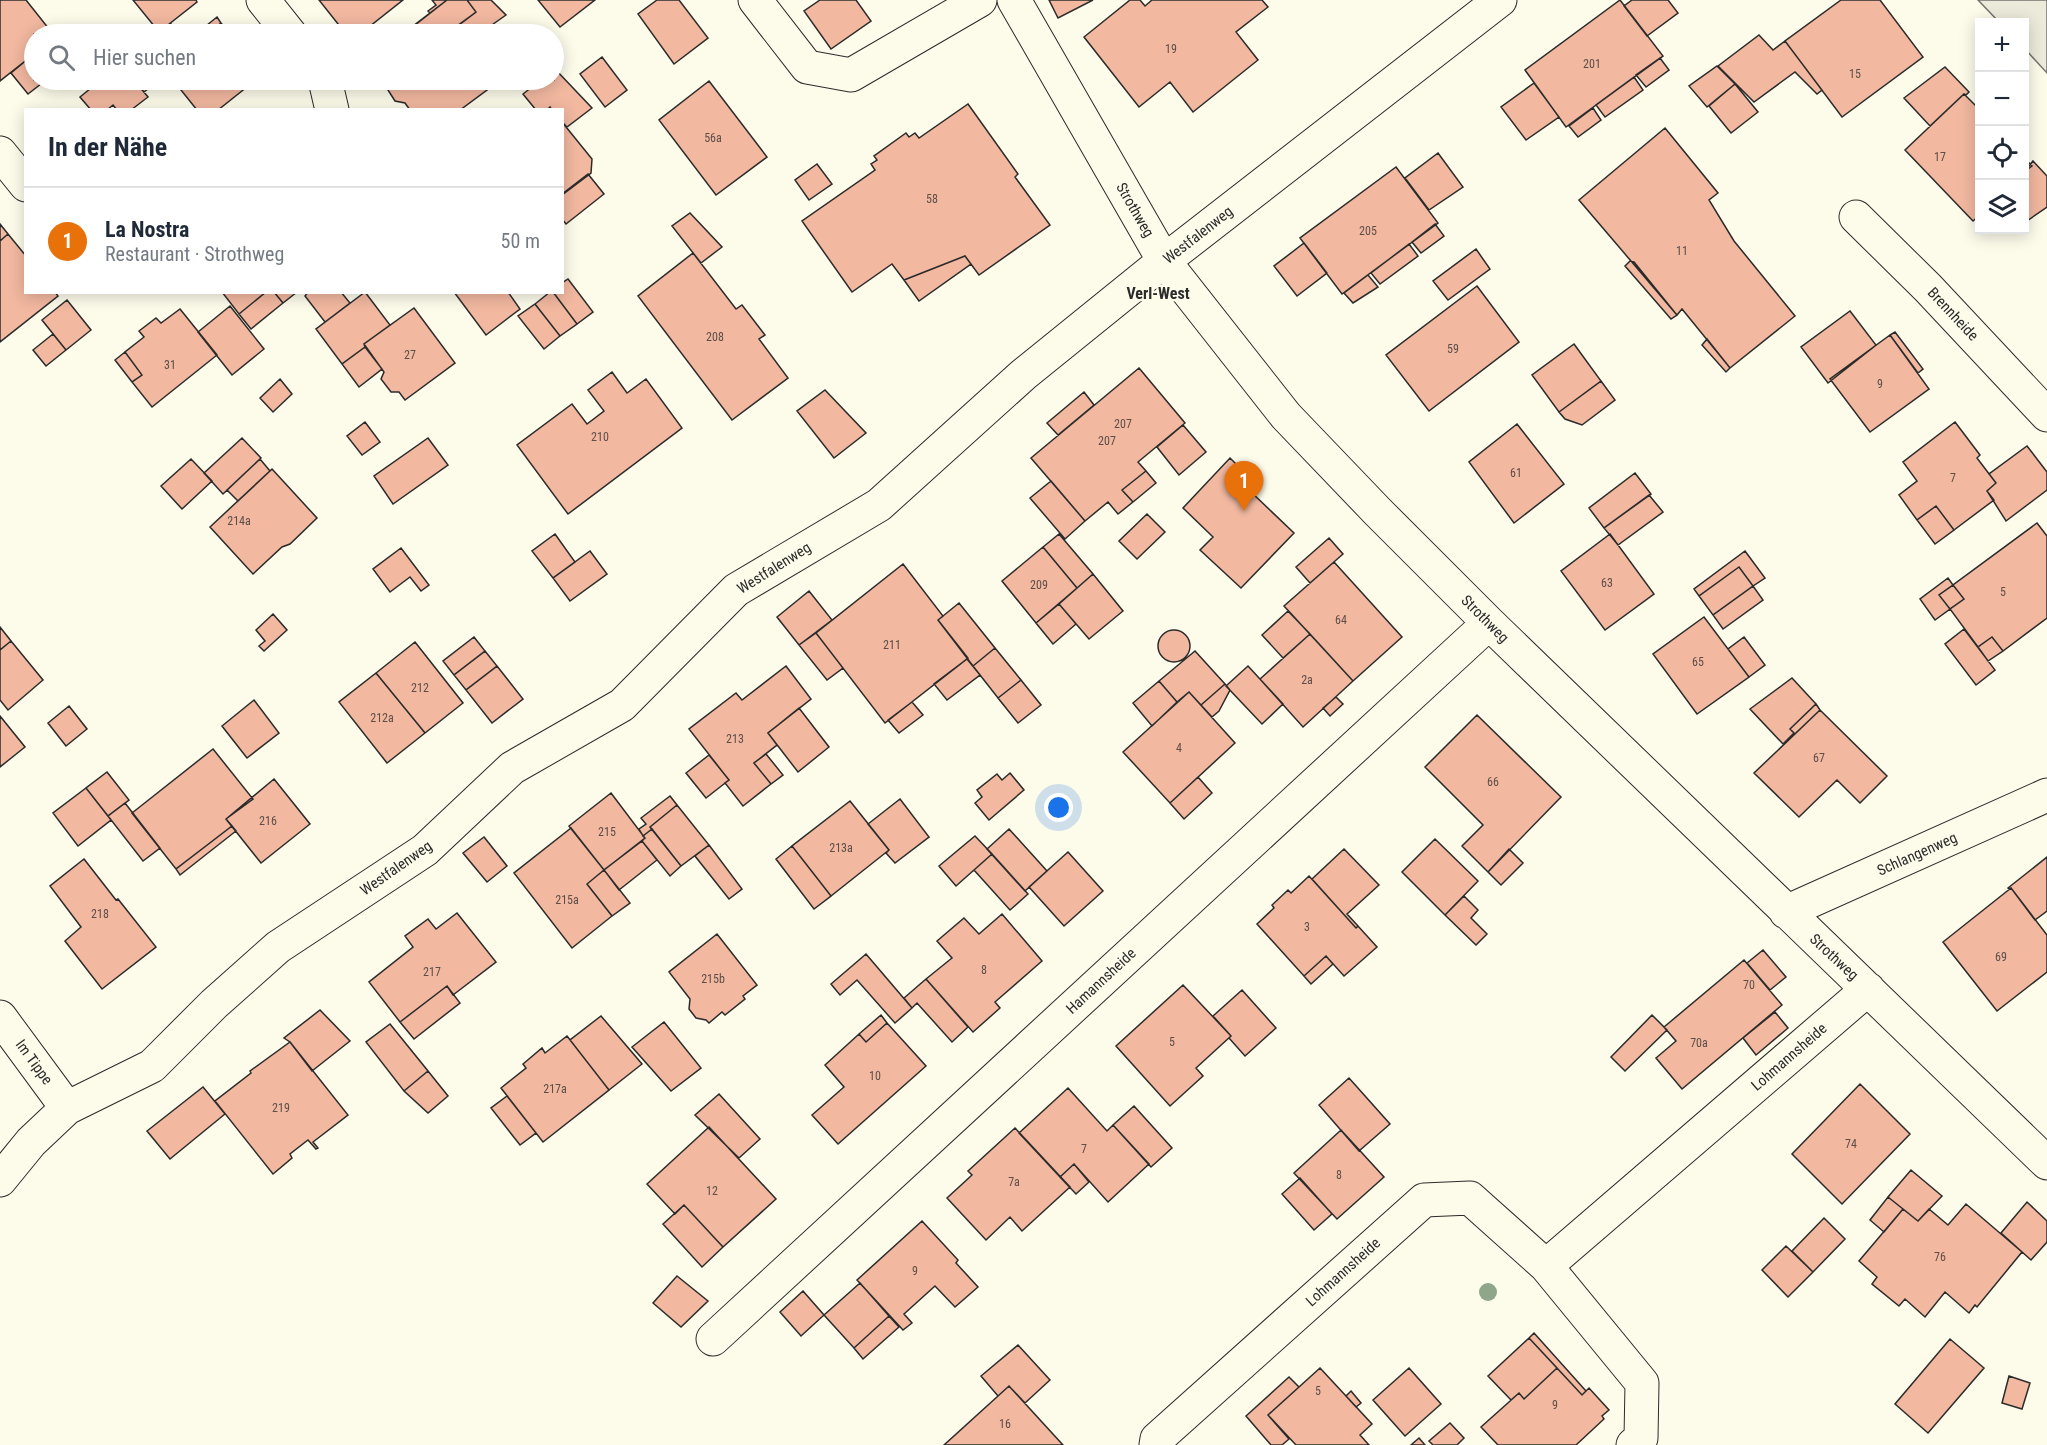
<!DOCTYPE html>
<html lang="de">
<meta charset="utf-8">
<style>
body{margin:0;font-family:"Roboto Condensed",sans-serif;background:#f2f2f3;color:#1f2937}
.controls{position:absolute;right:18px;top:18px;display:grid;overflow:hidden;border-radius:0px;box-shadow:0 3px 15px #0003}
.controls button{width:54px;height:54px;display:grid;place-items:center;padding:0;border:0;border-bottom:2px solid #e0e1e3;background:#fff;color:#1f2937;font:30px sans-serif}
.you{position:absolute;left:1059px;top:808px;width:21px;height:21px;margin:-15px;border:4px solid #fff;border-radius:50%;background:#1a73e8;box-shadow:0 0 0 9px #1a73e833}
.badge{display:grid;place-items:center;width:39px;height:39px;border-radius:50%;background:#c62828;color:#fff;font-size:20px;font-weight:700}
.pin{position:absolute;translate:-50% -50px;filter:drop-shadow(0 2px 3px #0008)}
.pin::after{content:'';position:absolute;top:32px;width:21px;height:18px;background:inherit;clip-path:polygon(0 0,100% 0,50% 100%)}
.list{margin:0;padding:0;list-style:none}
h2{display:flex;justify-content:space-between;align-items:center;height:78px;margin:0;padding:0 24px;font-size:26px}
h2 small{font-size:20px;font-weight:400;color:#747a83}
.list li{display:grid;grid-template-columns:39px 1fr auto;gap:18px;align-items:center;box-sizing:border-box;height:108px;padding:0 24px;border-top:2px solid #e0e1e3}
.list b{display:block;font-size:22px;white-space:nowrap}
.list p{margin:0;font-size:20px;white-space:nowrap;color:#747a83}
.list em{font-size:20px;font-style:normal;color:#747a83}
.icon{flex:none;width:33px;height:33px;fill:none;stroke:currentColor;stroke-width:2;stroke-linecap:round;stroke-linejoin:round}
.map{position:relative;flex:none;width:2047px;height:1445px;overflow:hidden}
.search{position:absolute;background:#fff;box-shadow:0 3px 15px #0003;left:24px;top:24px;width:540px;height:66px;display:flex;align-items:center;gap:15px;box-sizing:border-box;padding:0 21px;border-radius:33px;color:#747a83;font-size:22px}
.panel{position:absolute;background:#fff;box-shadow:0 3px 15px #0003;left:24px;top:108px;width:540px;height:186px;border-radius:0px}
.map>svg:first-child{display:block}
.green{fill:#ecebdb;stroke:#74746e;stroke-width:1.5}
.building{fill:#f2b8a0;stroke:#2b2b2b;stroke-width:1.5}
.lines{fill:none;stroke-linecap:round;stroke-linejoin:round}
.minor-casing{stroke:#2b2b2b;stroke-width:35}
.minor{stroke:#fdfbea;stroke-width:33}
.tree{fill:#8ea78a}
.labels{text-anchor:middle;stroke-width:4.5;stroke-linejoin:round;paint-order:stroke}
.number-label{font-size:12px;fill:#5d4e48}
.street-label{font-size:15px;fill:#2b2b2b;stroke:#fdfbea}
.neighbourhood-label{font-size:16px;font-weight:bold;fill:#2b2b2b;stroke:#fdfbea}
</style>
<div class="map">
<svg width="2047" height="1445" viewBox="0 0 2047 1445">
<rect width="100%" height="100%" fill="#fdfbea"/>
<path class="green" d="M1978 0H2047V73L2025 49 2024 22H1999Z"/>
<path class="building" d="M0 0H26L53 34H34V54L0 81Z
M133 0H196L197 2 159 32Z
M319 0H403L360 34H346Z
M432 0H447L409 29 430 13 428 11 436 5Z
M447 0H467L476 12 446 34 445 32 442 34H414L410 29Z
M467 0H491L506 15 479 34H447L476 12Z
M538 0H595L560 27Z
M657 0H679L708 38 674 64 638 14Z
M820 0H856L871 21 831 49 804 11Z
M1049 0H1093L1058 18Z
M1130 0H1140L1145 6 1152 0H1262L1268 7 1236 32 1258 60 1193 112 1170 82 1139 107 1084 37Z
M1620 0 1663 56 1566 127 1525 70Z
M1632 0H1668L1678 13 1647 36 1624 6Z
M1841 0H1880L1923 57 1842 117 1785 41Z
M217 17 221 23 207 34H196Z
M221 23 230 34H207Z
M171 24 179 34H156Z
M1759 35 1773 50 1785 41 1822 90 1817 94 1795 72 1754 102 1718 66Z
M34 54V80H46L28 94 11 73Z
M602 57 627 90 605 107 580 74Z
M1660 58 1669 70 1646 87 1636 75Z
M1717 66 1735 84 1707 107 1689 86Z
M1945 67 1969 92 1966 95 1964 94 1930 126 1904 98Z
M555 69 592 108 567 127 562 122V110H552L550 107 547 110H536L523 94 541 80H554Z
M1634 77 1643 90 1605 117 1596 105Z
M101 80H134L148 97 131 110H117L113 105 107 110H91L80 97Z
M134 80H159L144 92Z
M173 80H267L258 88 247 87 218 110H197Z
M388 80H480L487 90 460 110H410L405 103 395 101 388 90Z
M709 81 767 157 716 195 659 120Z
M1534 83 1559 117 1526 140 1501 107Z
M1735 84 1758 112 1731 133 1709 106Z
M1964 94 1980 110V215L1973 221 1905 150Z
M968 104 1018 174 1015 177 1050 225 979 275 965 256 904 280 892 264 852 292 802 221 875 170 871 164 877 160 874 156 906 133 909 137 915 133 919 138Z
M1593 108 1601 120 1578 137 1569 126Z
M562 122 592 159 591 173 562 195Z
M1665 128 1718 193 1709 200 1734 241 1795 316 1730 368 1682 309 1677 315 1579 200Z
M1438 153 1463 187 1429 210 1405 178Z
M2024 158 2032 166 2024 172Z
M2033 161 2047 176V207L2024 223V172Z
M817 164 832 184 809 200 795 180Z
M1396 167 1438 223 1342 294 1300 238Z
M588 174 604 194 566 224 562 219V194Z
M690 213 722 247 701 263 672 226Z
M0 224 8 234 0 241Z
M1435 224 1444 236 1421 253 1412 242Z
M8 234 26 256V292H55L58 296 0 342V241Z
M1304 243 1327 273 1297 296 1274 266Z
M1409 244 1418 256 1380 284 1371 273Z
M1476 249 1490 269 1448 300 1433 281Z
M693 253 736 309 742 305 765 335 759 339 788 378 732 420 638 296Z
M965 256 971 264 919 301 904 280Z
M1630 261 1634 262 1677 315 1671 319 1625 266Z
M1368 275 1378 287 1353 303 1344 293Z
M568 279 593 312 577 324 553 292H562V283Z
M1477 286 1519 342 1429 411 1386 355Z
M222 292H266L239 314Z
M266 292H274L283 303 251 329 239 314Z
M274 292H297L283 303Z
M308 292H341L350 303 325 322 305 296Z
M365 292 390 325 364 344 365 347 342 364 316 329Z
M454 292H508L520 309 486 335Z
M550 292H553L577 324 560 336 535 304Z
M67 300 91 330 66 350 42 320Z
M535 304 560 336 544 349 518 316Z
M230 306 264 349 232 375 198 332Z
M414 308 455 363 405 400 399 392H391L381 379 384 372 364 344Z
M180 309 217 355 152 407 132 382 142 375 125 352 144 337 139 331 156 318 161 323Z
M1850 311 1876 345 1828 383 1801 347Z
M1895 332 1923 369 1918 373 1890 335Z
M53 334 66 350 46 366 33 350Z
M1890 335 1929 389 1870 432 1830 379Z
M1707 339 1730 368 1726 372 1702 345Z
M1574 344 1601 381 1559 412 1532 375Z
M365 347 382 369 359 387 342 364Z
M125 352 142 375 132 382 115 360Z
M1139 368 1185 423 1138 462 1146 471 1122 490 1133 502 1118 514 1108 502 1085 521 1031 458Z
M612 372 627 393 646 379 682 428 568 514 517 445 572 404 587 424 604 411 588 390Z
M280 379 292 394 273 412 260 398Z
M1601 381 1615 400 1582 425 1565 419 1559 412Z
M825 390 866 433 834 458 797 411Z
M1084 392 1094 405 1058 435 1047 423Z
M365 422 380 442 362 455 347 436Z
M1955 422 1980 455 1977 458 1996 483 1987 491 1994 500 1954 530 1936 506 1917 520 1899 495 1917 481 1903 462Z
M1517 424 1564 484 1514 523 1469 462Z
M1183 425 1206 452 1179 475 1157 447Z
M242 438 261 458 223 494 204 473Z
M428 438 448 465 393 504 374 476Z
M2027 446 2047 472V490L2006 521 1987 491 1996 483 1989 474Z
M1230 458 1256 484 1250 491 1294 533 1241 588 1200 550 1213 537 1183 508Z
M191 459 212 481 182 509 161 486Z
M260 459 270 471 238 501 227 490Z
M272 469 317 518 290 544 282 547 253 574 210 527Z
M1146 471 1156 483 1133 502 1122 490Z
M1635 473 1651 494 1604 528 1589 508Z
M1051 481 1085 521 1065 539 1030 498Z
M1649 495 1663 512 1618 545 1604 528Z
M1936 506 1954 530 1935 544 1917 520Z
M1147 514 1165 532 1137 559 1119 541Z
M2037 523 2047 536V618L2003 651 1992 637 1978 647 1950 609 1964 599 1953 585Z
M555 534 575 562 553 578 532 551Z
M1059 534 1093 574 1077 588 1043 547Z
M1610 534 1654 594 1605 630 1561 571Z
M1329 538 1343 554 1310 583 1296 567Z
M1043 547 1077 588 1036 623 1002 581Z
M401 548 429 585 421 591 410 577 390 592 373 569Z
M590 551 607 574 570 601 553 578Z
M1745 551 1765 578 1753 586 1739 567 1699 596 1694 589Z
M1334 562 1402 637 1353 681 1284 606Z
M903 564 943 616 938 620 968 658 885 723 816 633Z
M1739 567 1753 586 1713 615 1699 596Z
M1093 574 1123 611 1089 639 1059 604Z
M1948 578 1953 585 1939 595 1950 609 1935 620 1920 599Z
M1953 585 1964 599 1950 609 1939 595Z
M1753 586 1763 600 1723 629 1713 615Z
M809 591 832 620 799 645 777 617Z
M959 603 995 648 973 666 938 620Z
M1059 604 1076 624 1053 644 1036 623Z
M1288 611 1310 634 1283 658 1262 635Z
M273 614 287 630 264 651 259 646 265 641 256 630Z
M1704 617 1749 677 1697 714 1653 654Z
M0 627 11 641 0 650Z
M1964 629 1995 670 1976 685 1945 644Z
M1158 646a16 16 0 1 1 32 0a16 16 0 1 1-32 0Z
M816 633 843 668 827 680 799 645Z
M1310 634 1353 681 1303 727 1260 679Z
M474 637 485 651 454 675 443 661Z
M1744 637 1765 665 1749 677 1728 649Z
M1992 637 2003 651 1988 661 1978 647Z
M11 641 43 680 8 710 0 700V650Z
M415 642 463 703 425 733 376 673Z
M995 648 1021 680 998 698 973 666Z
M485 651 497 666 466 690 454 675Z
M1195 651 1225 684 1201 705 1189 692 1177 702 1159 681Z
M967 659 980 675 947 700 934 684Z
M497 666 523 699 492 723 466 690Z
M786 666 811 699 768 733 777 745 754 763 771 784 743 806 725 783 729 780 689 729 736 693 742 700Z
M1248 666 1283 704 1262 724 1226 686Z
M376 673 425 733 387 763 339 702Z
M1792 678 1816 704 1790 729 1794 733 1783 744 1750 709Z
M1021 680 1041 705 1018 723 998 698Z
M1159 681 1177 702 1152 726 1133 703Z
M1225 684 1230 690 1219 711 1212 717 1201 705Z
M1189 692 1235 743 1170 803 1123 752Z
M1336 697 1343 704 1330 716 1323 708Z
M254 700 279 733 247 758 222 726Z
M912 702 923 715 899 733 888 720Z
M1816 704 1820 710 1795 734 1790 729Z
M69 706 87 729 66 746 48 723Z
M799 708 829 747 798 772 768 733Z
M1820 710 1887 776 1860 803 1837 780 1799 817 1754 773Z
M1477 715 1561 797 1488 872 1462 846 1483 825 1425 767Z
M0 716 25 747 0 767Z
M213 749 253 799 226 819 232 826 176 869 132 813Z
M766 754 783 775 771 784 754 763Z
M709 755 729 780 706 798 686 773Z
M107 772 129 800 108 816 86 788Z
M1010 773 1024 790 989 820 975 803 982 797 977 790 997 774 1002 780Z
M1198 777 1212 793 1184 819 1170 803Z
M274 779 310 824 261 863 226 819Z
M86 788 111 820 78 846 53 813Z
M611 793 645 838 604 870 569 826Z
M670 796 677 805 650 827 652 829 643 836 639 829 646 824 641 818Z
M900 799 929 837 895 863 886 853 889 850 868 824Z
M850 801 889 850 831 896 792 846Z
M125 803 160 848 143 861 108 816Z
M677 805 709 845 681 866 650 827Z
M232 826 236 831 180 875 176 869Z
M571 828 604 870 587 884 612 916 572 948 514 873Z
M652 829 681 866 670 876 642 841 645 838 643 836Z
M1009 829 1047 871 1025 891 987 849Z
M975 836 992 854 956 886 939 866Z
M484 837 507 866 487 882 463 853Z
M1435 839 1478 881 1445 915 1402 872Z
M642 841 657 860 619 890 604 870Z
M709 845 742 889 729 899 695 856Z
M792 846 831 896 814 909 776 859Z
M1344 849 1379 885 1347 914 1358 926 1356 928 1312 879Z
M1509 849 1523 863 1501 885 1488 872Z
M1068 852 1103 891 1064 926 1029 887Z
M992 854 1028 894 1010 910 974 870Z
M2047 857V911L2035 920 2011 888 2009 889 2008 888Z
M84 859 116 900 118 899 156 947 102 989 65 941 81 927 50 886Z
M604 870 630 903 612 916 587 884Z
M1309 876 1356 928 1358 926 1377 947 1344 976 1326 956 1304 976 1257 924 1274 908 1272 905 1288 890 1291 893Z
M2011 888 2047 935V972L1997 1011 1943 942Z
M1464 896 1478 910 1471 918 1487 934 1476 945 1445 915Z
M457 913 496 962 453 995 447 986 400 1022 369 982 413 947 405 936 428 919 436 929Z
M1002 914 1042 961 995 1002 1000 1008 973 1032 926 979 952 958 937 941 964 918 979 934Z
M717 934 757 985 743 996 745 999 725 1015 722 1012 709 1023 706 1020 696 1018 689 1009 690 999 669 972Z
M1763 950 1786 977 1770 990 1747 963Z
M866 954 912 1008 895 1023 857 980 840 995 831 984Z
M1326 956 1333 964 1311 984 1304 976Z
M1744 960 1782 1005 1682 1089 1656 1058 1676 1041 1664 1027Z
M926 979 968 1027 952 1042 917 1003 912 1008 904 998Z
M1183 985 1231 1036 1196 1068 1203 1076 1170 1106 1116 1046Z
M447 986 460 1003 414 1039 400 1022Z
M1242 990 1276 1028 1245 1056 1229 1038 1231 1036 1213 1016Z
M320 1010 350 1041 312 1071 290 1042 284 1038Z
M1775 1012 1788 1028 1756 1055 1743 1038Z
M881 1015 887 1023 866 1042 859 1034Z
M1652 1015 1667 1030 1625 1071 1611 1057Z
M601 1016 642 1064 609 1090 570 1040Z
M664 1022 701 1068 671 1091 632 1047Z
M887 1023 926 1066 838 1144 812 1115 844 1087 825 1065 859 1034 866 1042Z
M390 1024 428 1071 404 1091 366 1042Z
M567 1036 609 1090 543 1142 501 1088 526 1068 523 1064 542 1048 545 1053Z
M290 1042 348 1115 313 1142 318 1148 316 1149 308 1140 290 1154 292 1158 273 1174 215 1101 251 1073 250 1071Z
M428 1071 448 1096 428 1113 404 1091Z
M1349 1078 1390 1124 1359 1151 1319 1105Z
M1860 1084 1910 1134 1842 1204 1792 1154Z
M203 1087 225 1114 170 1159 147 1131Z
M1068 1088 1107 1131 1113 1125 1149 1164 1108 1202 1074 1164 1060 1177 1019 1133Z
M719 1094 760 1139 739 1158 695 1115Z
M507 1096 536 1133 520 1145 491 1108Z
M1134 1106 1172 1148 1151 1167 1113 1125Z
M709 1127 776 1199 723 1247 684 1205 675 1214 647 1184Z
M1015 1128 1070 1187 1022 1231 1010 1217 986 1240 947 1198 972 1175 968 1171Z
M1341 1130 1384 1177 1337 1219 1294 1173Z
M1074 1164 1089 1182 1076 1194 1060 1177Z
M1911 1170 1942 1196 1918 1221 1888 1197Z
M1300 1178 1332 1214 1314 1230 1282 1194Z
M1888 1197 1903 1209 1884 1232 1870 1220Z
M2027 1202 2047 1221V1242L2031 1260 2001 1233Z
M1966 1204 2022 1252 1977 1307 1975 1305 1969 1313 1945 1292 1925 1317 1905 1299 1899 1306 1872 1284 1877 1277 1859 1261 1903 1209 1918 1221 1929 1209 1948 1225Z
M684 1205 723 1247 702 1267 663 1224Z
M1824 1218 1845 1239 1813 1272 1792 1251Z
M922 1221 958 1260 956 1263 978 1287 955 1307 935 1286 904 1314 912 1323 903 1330 857 1280Z
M1786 1246 1813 1272 1788 1297 1762 1270Z
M677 1276 708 1301 681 1327 653 1303Z
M860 1283 889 1316 854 1348 824 1315Z
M803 1291 824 1315 801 1336 780 1312Z
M889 1316 899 1327 863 1359 854 1348Z
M1534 1333 1586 1391 1582 1395 1529 1338Z
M1529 1338 1557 1368 1524 1399 1519 1393 1511 1400 1488 1376Z
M1950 1339 1984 1368 1928 1433 1895 1404Z
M1018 1345 1050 1380 1025 1403 1009 1386 998 1396 981 1376Z
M1320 1368 1372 1424 1360 1435 1369 1445H1296L1268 1415Z
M1409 1368 1441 1404 1405 1436 1373 1400Z
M1557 1368 1582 1395 1589 1388 1609 1410 1602 1416 1604 1419 1576 1445H1498L1481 1427 1519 1393 1524 1399Z
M2009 1376 2030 1383 2022 1409 2002 1403Z
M1289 1377 1299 1387 1268 1415 1289 1439 1282 1445H1271L1246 1416Z
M1009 1386 1063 1445H944L998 1396Z
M1351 1391 1361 1403 1356 1407 1346 1396Z
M1450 1423 1464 1438 1457 1445H1433L1429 1441Z
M1419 1438 1425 1445H1411Z"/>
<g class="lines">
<g class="minor-casing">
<path id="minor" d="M263 0 290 34
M755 0 807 67 851 75 980 0
M1014 0 1164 261 1286 416 1378 512 1489 623 2047 1163
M325 80 332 110
M0 153 26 185
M1856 217 1928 288 2047 415
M1786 912 2047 795
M0 1017 67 1108
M0 1180 31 1142 67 1108 152 1066 214 1004 278 947 425 850 512 768 622 705 736 590 879 505 1023 375 1164 261 1500 0
M1546 1266 1868 989
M713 1339 1489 623
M1156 1445 1157 1439 1424 1200 1470 1198 1546 1266 1642 1383 1641 1438 1633 1445"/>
</g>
<use href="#minor" class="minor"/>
</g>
<circle class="tree" cx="1488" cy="1292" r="9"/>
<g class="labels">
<g class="number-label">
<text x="1171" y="53">19</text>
<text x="1592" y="68">201</text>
<text x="1855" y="78">15</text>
<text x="713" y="142">56a</text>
<text x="1940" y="161">17</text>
<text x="932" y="203">58</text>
<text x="1368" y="235">205</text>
<text x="1682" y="255">11</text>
<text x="715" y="341">208</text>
<text x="1453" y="353">59</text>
<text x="410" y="359">27</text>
<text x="170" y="369">31</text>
<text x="1880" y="388">9</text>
<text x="1123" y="428">207</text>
<text x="600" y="441">210</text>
<text x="1107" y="445">207</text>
<text x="1516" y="477">61</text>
<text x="1953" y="482">7</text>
<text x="239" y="525">214a</text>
<text x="1607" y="587">63</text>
<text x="1039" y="589">209</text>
<text x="2003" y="596">5</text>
<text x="1341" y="624">64</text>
<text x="892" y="649">211</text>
<text x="1698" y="666">65</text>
<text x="1307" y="684">2a</text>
<text x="420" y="692">212</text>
<text x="382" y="722">212a</text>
<text x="735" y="743">213</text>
<text x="1179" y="752">4</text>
<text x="1819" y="762">67</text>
<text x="1493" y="786">66</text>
<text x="268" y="825">216</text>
<text x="607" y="836">215</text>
<text x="841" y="852">213a</text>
<text x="567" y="904">215a</text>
<text x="100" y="918">218</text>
<text x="1307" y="931">3</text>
<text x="2001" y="961">69</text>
<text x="984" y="974">8</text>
<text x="432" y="976">217</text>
<text x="713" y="983">215b</text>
<text x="1749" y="989">70</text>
<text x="1172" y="1046">5</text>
<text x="1699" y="1047">70a</text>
<text x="875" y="1080">10</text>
<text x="555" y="1093">217a</text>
<text x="281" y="1112">219</text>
<text x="1851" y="1148">74</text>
<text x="1084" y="1153">7</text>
<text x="1339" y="1179">8</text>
<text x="1014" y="1186">7a</text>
<text x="712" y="1195">12</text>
<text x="1940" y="1261">76</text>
<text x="915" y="1275">9</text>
<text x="1318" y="1395">5</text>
<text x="1555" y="1409">9</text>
<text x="1005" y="1428">16</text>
</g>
<g class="street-label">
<text transform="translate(1135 210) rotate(60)" y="5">Strothweg</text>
<text transform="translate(1198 235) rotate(-38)" y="5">Westfalenweg</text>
<text transform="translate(1953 314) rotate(47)" y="5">Brennheide</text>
<text transform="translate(774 568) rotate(-32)" y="5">Westfalenweg</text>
<text transform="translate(1485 619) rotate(45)" y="5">Strothweg</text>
<text transform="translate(1917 854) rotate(-24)" y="5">Schlangenweg</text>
<text transform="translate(396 868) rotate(-35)" y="5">Westfalenweg</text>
<text transform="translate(1834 957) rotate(43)" y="5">Strothweg</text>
<text transform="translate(1101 981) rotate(-43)" y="5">Hamannsheide</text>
<text transform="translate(1789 1057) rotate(-41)" y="5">Lohmannsheide</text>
<text transform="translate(34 1062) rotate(54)" y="5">Im Tippe</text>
<text transform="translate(1343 1272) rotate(-42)" y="5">Lohmannsheide</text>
</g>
<g class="neighbourhood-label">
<text x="1158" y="299">Verl-West</text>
</g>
</g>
</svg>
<div class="controls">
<button>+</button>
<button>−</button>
<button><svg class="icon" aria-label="locate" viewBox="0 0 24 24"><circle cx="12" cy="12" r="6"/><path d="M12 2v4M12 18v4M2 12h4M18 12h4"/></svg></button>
<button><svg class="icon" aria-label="layers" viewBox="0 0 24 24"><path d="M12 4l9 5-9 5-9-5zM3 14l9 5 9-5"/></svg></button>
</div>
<div class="you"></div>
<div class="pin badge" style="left:1244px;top:511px;background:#e8710a">1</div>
<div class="search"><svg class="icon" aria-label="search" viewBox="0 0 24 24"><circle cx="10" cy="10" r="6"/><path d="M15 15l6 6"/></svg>Hier suchen</div>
<section class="panel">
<h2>In der Nähe<small></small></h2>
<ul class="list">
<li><span class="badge" style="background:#e8710a">1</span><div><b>La Nostra</b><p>Restaurant · Strothweg</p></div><em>50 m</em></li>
</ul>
</section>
</div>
